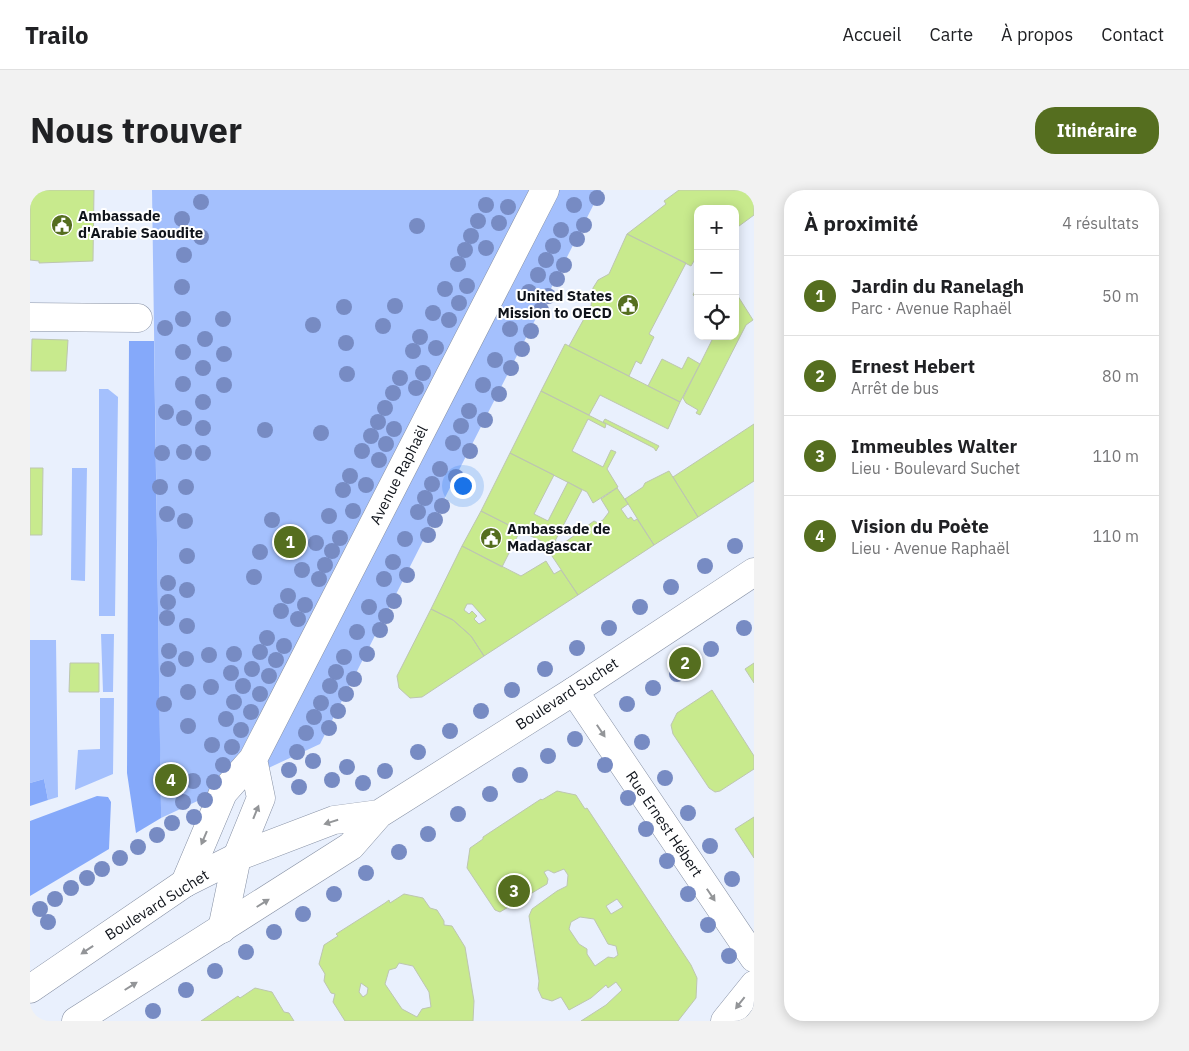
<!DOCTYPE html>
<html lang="fr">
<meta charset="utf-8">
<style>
body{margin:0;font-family:"IBM Plex Sans",sans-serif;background:#f2f2f2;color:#202124}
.controls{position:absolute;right:15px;top:15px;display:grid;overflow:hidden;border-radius:10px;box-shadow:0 2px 12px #0003}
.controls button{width:45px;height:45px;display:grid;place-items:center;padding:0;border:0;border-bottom:1px solid #e0e0e0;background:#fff;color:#202124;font:25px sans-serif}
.you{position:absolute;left:432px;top:295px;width:18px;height:18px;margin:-12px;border:4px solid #fff;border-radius:50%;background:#1a73e8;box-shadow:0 0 0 8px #1a73e833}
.badge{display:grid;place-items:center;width:32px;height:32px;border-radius:50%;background:#556e1f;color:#fff;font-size:16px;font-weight:700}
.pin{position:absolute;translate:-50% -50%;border:2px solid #fff;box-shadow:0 1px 5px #0006}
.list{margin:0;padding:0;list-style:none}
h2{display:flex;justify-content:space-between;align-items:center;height:65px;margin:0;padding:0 20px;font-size:21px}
h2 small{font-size:16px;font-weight:400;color:#757577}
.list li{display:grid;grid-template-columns:32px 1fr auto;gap:15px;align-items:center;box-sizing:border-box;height:80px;padding:0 20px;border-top:1px solid #e0e0e0}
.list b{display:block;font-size:19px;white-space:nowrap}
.list p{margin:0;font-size:16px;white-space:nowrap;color:#757577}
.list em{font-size:16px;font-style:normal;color:#757577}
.icon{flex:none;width:28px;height:28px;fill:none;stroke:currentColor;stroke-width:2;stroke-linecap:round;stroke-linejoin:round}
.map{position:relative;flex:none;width:724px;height:831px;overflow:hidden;border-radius:20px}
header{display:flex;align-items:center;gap:30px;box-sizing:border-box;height:70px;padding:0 25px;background:#fff;border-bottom:1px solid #e0e0e0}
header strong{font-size:24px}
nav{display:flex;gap:28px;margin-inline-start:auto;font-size:18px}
.intro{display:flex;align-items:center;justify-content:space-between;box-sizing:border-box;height:120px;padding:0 30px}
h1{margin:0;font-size:35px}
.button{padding:12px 22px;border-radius:20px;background:#556e1f;color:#fff;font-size:18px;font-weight:700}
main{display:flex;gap:30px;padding:0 30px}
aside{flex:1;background:#fff;border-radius:20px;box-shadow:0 2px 12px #0003}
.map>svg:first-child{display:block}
.green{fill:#a4c0fd}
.forest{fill:#85a9fa}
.building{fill:#c8ea8d;stroke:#bdc6b0;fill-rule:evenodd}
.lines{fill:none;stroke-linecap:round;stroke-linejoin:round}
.minor-casing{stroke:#8791a5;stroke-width:29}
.tertiary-casing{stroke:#8791a5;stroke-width:29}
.primary-casing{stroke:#8791a5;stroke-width:29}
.minor{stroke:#fff;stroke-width:28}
.tertiary{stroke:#fff;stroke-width:28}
.primary{stroke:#fff;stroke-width:28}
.tree{fill:#778bc3}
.oneway{fill:#939598}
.labels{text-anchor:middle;stroke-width:4;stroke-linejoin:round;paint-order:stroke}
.poi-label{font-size:15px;font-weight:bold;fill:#10141b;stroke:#fff;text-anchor:start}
.street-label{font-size:15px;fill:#10141b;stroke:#fff}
</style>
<header>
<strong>Trailo</strong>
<nav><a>Accueil</a><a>Carte</a><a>À propos</a><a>Contact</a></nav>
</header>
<div class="intro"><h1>Nous trouver</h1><a class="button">Itinéraire</a></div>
<main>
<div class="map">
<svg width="724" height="831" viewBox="0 0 724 831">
<rect width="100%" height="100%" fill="#e9f0fd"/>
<path class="green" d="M122 0H571L290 554 131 628Z
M69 199H78L88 207 85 426H69Z
M42 278H57L55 391 41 390Z
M71 444H84L83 502H73Z
M0 450H26L28 607 18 610 14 589 0 593Z
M70 508H84L83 584 45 600 48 560 70 559Z"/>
<path class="forest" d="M99 151H124L131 619V628L106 643 97 583Z
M14 589 18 610 0 616V593Z
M67 606 78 607 81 612 79 659 0 706V631Z"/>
<path class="building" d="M0 0H64L63 71 9 73V71L0 70Z
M649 0H724V25L705 39V19H668V64L661 76 597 44 636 14 634 11Z
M597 44 656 73 619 144 624 147 611 174 606 171 599 186 539 156 561 116 563 98 568 90 579 84Z
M668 95V108L663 105Z
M706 103 723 130 716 135 670 225 666 223 668 220 656 213 653 208 684 146H705Z
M2 149 38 150 36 181H1Z
M535 154 650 212 638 239 570 205 559 225 511 201Z
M658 167 670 174 650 212 618 196 632 169 652 179Z
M511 201 576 234 575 238 558 229 542 261 573 277 581 260 586 262 577 279 588 297 563 313 557 302 480 263Z
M575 229 629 256 626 261 624 258 573 232Z
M724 234V291L668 327 643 287Z
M480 263 524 285 504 324 518 331 538 292 552 300 525 351 516 357 513 352 451 321Z
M0 278H13L12 345H0Z
M639 281 668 327 624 355 595 309 613 297 615 293Z
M587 298 598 314 591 319 598 329 601 327 604 331 607 329 624 355 548 405 516 357 525 351 534 353 564 331 568 333 573 330 579 322 571 309Z
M451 321 490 341 472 377 432 356Z
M432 356 491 386 516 371 524 384 531 380 548 405 454 466 441 446 423 430 401 419ZM437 414H442L456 430 449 434 444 429 447 426 442 421 439 424 434 420Z
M401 419 423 430 441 446 454 466 392 507 380 508 369 498 367 486Z
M40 473H69V502H39Z
M724 473V493L715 479Z
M682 500 724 566V579L690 601 685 602 679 598 643 544 641 535 647 523Z
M527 601 546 605 555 619 557 618 661 775 667 788 666 808 648 831H551L576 815 592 800 586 792 578 798 576 795 561 808 539 820 531 807 522 811 512 808 508 799 509 791 499 726 502 719 527 701 537 696 538 685 534 679 524 683 518 680 514 682 518 689 517 694 470 722 465 720 437 678 440 658 453 649V647L511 609 512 610ZM587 709 593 717 581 724 576 716ZM550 727 564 729 578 754 586 756 588 765 584 768 578 767 565 776 557 764V759L549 754 539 739 541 732Z
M724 627V668L705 639Z
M374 704 393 708 400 718 407 720 414 731V735L422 736 435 757 444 811 443 831H315L303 812 305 804 301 803 294 791 295 784 289 774 294 755 308 746 306 744 355 713 359 710 360 713ZM369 773 383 776 399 802 401 817 392 819 387 827 372 819 355 794 359 780 366 778ZM331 793 338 798 337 804 333 807 329 802Z
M225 798 242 802 254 822 259 823 264 831H171L208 806 210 808Z"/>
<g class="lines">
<g class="minor-casing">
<path id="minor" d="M0 127 108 128
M544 501 724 768
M695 831 724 795"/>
</g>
<g class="tertiary-casing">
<path id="tertiary" d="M155 693 193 603 223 569 515 0
M192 739 207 667 231 608 223 569"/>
</g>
<g class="primary-casing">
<path id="primary" d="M0 799 155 693 207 667 304 630 349 624
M46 831 321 656 349 624 544 501 724 382"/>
</g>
<use href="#minor" class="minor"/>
<use href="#tertiary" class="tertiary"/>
<use href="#primary" class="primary"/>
</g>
<g class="tree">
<circle cx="567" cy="8" r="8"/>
<circle cx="171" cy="12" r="8"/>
<circle cx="456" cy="15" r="8"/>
<circle cx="544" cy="15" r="8"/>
<circle cx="478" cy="17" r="8"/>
<circle cx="152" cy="29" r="8"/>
<circle cx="448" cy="31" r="8"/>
<circle cx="469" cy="33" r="8"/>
<circle cx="554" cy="35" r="8"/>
<circle cx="387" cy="36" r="8"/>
<circle cx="531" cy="40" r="8"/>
<circle cx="441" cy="46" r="8"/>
<circle cx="171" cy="47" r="8"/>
<circle cx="547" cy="49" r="8"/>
<circle cx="523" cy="56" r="8"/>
<circle cx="456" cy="58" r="8"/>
<circle cx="435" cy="60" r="8"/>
<circle cx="154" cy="65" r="8"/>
<circle cx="516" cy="70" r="8"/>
<circle cx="428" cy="74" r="8"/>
<circle cx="534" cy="75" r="8"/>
<circle cx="508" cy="85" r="8"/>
<circle cx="527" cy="89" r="8"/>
<circle cx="437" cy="96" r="8"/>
<circle cx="152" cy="97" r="8"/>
<circle cx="415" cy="99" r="8"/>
<circle cx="499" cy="102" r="8"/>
<circle cx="518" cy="106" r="8"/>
<circle cx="429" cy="113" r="8"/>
<circle cx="365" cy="116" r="8"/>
<circle cx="314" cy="117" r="8"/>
<circle cx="511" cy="120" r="8"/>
<circle cx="403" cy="123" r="8"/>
<circle cx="153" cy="129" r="8"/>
<circle cx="193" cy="129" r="8"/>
<circle cx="419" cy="130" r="8"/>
<circle cx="283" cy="135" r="8"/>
<circle cx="353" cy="136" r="8"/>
<circle cx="135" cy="138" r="8"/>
<circle cx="480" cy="139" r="8"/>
<circle cx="501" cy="141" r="8"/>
<circle cx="390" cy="147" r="8"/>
<circle cx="175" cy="149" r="8"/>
<circle cx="316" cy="153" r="8"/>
<circle cx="406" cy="158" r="8"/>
<circle cx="492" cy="159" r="8"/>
<circle cx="383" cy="161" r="8"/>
<circle cx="153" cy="162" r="8"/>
<circle cx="194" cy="164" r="8"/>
<circle cx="465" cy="170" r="8"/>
<circle cx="173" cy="178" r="8"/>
<circle cx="481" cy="178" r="8"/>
<circle cx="393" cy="183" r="8"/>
<circle cx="317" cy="184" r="8"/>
<circle cx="370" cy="188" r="8"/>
<circle cx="153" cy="194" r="8"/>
<circle cx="194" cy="195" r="8"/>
<circle cx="453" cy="195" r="8"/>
<circle cx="386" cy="198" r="8"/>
<circle cx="363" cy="203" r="8"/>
<circle cx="469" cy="204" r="8"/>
<circle cx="173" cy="212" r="8"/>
<circle cx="355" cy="218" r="8"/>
<circle cx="439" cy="221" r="8"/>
<circle cx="136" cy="222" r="8"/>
<circle cx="154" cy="228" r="8"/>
<circle cx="455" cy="230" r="8"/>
<circle cx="348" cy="232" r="8"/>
<circle cx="431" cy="236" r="8"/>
<circle cx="173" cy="238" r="8"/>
<circle cx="364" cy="239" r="8"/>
<circle cx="235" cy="240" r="8"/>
<circle cx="291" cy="243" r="8"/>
<circle cx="341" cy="246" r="8"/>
<circle cx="423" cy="253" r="8"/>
<circle cx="356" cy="254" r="8"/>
<circle cx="332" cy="261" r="8"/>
<circle cx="440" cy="261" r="8"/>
<circle cx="154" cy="262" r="8"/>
<circle cx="132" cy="263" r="8"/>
<circle cx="173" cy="263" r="8"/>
<circle cx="349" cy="270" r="8"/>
<circle cx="410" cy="279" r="8"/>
<circle cx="320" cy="286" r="8"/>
<circle cx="426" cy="287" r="8"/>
<circle cx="402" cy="294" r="8"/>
<circle cx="336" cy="295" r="8"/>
<circle cx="130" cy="297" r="8"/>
<circle cx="156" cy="297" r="8"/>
<circle cx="313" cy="300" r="8"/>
<circle cx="395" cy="308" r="8"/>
<circle cx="412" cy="316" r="8"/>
<circle cx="323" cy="321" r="8"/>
<circle cx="388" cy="322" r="8"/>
<circle cx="137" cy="324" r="8"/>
<circle cx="299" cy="326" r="8"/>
<circle cx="242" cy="330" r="8"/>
<circle cx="405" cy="330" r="8"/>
<circle cx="155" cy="331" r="8"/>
<circle cx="398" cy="345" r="8"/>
<circle cx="310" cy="348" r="8"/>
<circle cx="375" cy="349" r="8"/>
<circle cx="286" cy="353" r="8"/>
<circle cx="705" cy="356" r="8"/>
<circle cx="302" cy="361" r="8"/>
<circle cx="230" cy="362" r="8"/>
<circle cx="157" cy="366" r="8"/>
<circle cx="363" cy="372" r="8"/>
<circle cx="295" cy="375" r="8"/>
<circle cx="675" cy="376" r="8"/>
<circle cx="272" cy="380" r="8"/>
<circle cx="377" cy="385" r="8"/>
<circle cx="224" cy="387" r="8"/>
<circle cx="289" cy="389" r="8"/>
<circle cx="354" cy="389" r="8"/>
<circle cx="138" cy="393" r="8"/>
<circle cx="641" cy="397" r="8"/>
<circle cx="157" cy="400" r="8"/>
<circle cx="258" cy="406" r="8"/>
<circle cx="364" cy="411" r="8"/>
<circle cx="138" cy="412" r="8"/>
<circle cx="275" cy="415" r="8"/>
<circle cx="339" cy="417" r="8"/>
<circle cx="610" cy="417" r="8"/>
<circle cx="251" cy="421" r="8"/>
<circle cx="356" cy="426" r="8"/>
<circle cx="137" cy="428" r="8"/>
<circle cx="268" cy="429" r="8"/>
<circle cx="157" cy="436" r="8"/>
<circle cx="579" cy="438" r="8"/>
<circle cx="714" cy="438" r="8"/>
<circle cx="350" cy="440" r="8"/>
<circle cx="327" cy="442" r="8"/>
<circle cx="237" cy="448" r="8"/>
<circle cx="254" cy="456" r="8"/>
<circle cx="547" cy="458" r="8"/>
<circle cx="681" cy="459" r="8"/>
<circle cx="139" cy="461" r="8"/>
<circle cx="230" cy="462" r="8"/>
<circle cx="204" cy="464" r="8"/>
<circle cx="337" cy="464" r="8"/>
<circle cx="179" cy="465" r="8"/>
<circle cx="314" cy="467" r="8"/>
<circle cx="156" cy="469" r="8"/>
<circle cx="246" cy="470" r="8"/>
<circle cx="138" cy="479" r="8"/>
<circle cx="222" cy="479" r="8"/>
<circle cx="515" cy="479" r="8"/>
<circle cx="306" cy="482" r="8"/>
<circle cx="201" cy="483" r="8"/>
<circle cx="647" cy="484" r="8"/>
<circle cx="239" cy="486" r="8"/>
<circle cx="324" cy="489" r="8"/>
<circle cx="213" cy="496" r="8"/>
<circle cx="300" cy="496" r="8"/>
<circle cx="181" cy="497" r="8"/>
<circle cx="623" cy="498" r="8"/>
<circle cx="482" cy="500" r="8"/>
<circle cx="158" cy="502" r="8"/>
<circle cx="230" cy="504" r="8"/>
<circle cx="316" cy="504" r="8"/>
<circle cx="204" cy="512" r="8"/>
<circle cx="291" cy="513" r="8"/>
<circle cx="134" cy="514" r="8"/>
<circle cx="597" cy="514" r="8"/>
<circle cx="308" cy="521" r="8"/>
<circle cx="451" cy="521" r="8"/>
<circle cx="221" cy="522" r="8"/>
<circle cx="284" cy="527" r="8"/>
<circle cx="196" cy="529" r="8"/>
<circle cx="158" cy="536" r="8"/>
<circle cx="299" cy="538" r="8"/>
<circle cx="211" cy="540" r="8"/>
<circle cx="420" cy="541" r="8"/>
<circle cx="276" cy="543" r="8"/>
<circle cx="545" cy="549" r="8"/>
<circle cx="612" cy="552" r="8"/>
<circle cx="182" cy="555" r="8"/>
<circle cx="202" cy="557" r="8"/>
<circle cx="267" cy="562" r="8"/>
<circle cx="388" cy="562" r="8"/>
<circle cx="518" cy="566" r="8"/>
<circle cx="283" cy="571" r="8"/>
<circle cx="193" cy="575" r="8"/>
<circle cx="575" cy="575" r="8"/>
<circle cx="317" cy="577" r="8"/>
<circle cx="259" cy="580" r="8"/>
<circle cx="355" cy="581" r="8"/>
<circle cx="490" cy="585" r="8"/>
<circle cx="635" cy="588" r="8"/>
<circle cx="302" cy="590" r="8"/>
<circle cx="163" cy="591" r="8"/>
<circle cx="184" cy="592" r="8"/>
<circle cx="333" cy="593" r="8"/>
<circle cx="269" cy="597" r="8"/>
<circle cx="460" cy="604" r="8"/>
<circle cx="598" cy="608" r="8"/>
<circle cx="175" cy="610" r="8"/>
<circle cx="153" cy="612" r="8"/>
<circle cx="658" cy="623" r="8"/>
<circle cx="428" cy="624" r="8"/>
<circle cx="164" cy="627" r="8"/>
<circle cx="142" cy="633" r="8"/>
<circle cx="616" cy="639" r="8"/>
<circle cx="398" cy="644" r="8"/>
<circle cx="127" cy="645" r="8"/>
<circle cx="680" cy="656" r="8"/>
<circle cx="108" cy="657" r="8"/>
<circle cx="369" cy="662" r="8"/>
<circle cx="90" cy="668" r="8"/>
<circle cx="637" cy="671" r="8"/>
<circle cx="72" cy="679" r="8"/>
<circle cx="336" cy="683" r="8"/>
<circle cx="57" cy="688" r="8"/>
<circle cx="702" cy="689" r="8"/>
<circle cx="41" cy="698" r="8"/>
<circle cx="304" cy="704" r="8"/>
<circle cx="658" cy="704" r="8"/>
<circle cx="25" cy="709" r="8"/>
<circle cx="10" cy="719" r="8"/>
<circle cx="273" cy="724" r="8"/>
<circle cx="18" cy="732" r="8"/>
<circle cx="678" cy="735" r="8"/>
<circle cx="244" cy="742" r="8"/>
<circle cx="216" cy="762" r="8"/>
<circle cx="699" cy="766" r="8"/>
<circle cx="185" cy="781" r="8"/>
<circle cx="156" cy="800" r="8"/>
<circle cx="123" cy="821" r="8"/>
</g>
<defs><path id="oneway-solid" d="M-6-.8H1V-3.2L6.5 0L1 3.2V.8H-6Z" transform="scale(1.25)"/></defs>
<g class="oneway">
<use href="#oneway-solid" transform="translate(571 541) rotate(56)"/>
<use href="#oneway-solid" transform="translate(226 622) rotate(-68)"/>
<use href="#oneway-solid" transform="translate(301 632) rotate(163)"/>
<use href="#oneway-solid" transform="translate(174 648) rotate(113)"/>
<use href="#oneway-solid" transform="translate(681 705) rotate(56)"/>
<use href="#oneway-solid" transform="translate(233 713) rotate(-32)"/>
<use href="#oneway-solid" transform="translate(57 760) rotate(146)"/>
<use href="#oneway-solid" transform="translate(101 796) rotate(-32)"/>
<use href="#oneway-solid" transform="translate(710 813) rotate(128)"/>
</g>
<defs>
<g id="civic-disc" transform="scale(1.125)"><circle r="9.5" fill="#556e1f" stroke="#fff"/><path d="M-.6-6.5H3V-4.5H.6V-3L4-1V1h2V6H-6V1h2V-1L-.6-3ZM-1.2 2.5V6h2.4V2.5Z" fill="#fff"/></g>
</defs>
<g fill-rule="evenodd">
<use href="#civic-disc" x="32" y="35"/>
<use href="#civic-disc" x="598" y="115"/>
<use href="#civic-disc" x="461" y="348"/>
</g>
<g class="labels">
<g class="poi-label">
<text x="48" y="31">Ambassade<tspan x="48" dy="17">d'Arabie Saoudite</tspan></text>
<text x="582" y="111" text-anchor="end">United States<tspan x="582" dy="17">Mission to OECD</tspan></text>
<text x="477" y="344">Ambassade de<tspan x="477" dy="17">Madagascar</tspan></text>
</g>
<g class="street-label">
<text transform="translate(369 285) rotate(-63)" y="5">Avenue Raphaël</text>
<text transform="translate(537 504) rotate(-33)" y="5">Boulevard Suchet</text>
<text transform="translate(634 634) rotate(56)" y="5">Rue Ernest Hébert</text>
<text transform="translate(127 715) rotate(-32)" y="5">Boulevard Suchet</text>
</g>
</g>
</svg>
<div class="controls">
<button>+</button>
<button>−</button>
<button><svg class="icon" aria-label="locate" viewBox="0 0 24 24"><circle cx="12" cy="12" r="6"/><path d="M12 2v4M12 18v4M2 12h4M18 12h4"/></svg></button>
</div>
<div class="you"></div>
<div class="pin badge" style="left:260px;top:352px">1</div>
<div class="pin badge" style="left:655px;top:473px">2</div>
<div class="pin badge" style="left:484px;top:701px">3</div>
<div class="pin badge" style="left:141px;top:590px">4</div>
</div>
<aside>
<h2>À proximité<small>4 résultats</small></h2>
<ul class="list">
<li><span class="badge">1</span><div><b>Jardin du Ranelagh</b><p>Parc · Avenue Raphaël</p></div><em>50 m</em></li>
<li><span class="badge">2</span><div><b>Ernest Hebert</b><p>Arrêt de bus</p></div><em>80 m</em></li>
<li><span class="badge">3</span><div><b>Immeubles Walter</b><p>Lieu · Boulevard Suchet</p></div><em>110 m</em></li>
<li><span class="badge">4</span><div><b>Vision du Poète</b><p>Lieu · Avenue Raphaël</p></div><em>110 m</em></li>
</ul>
</aside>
</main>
